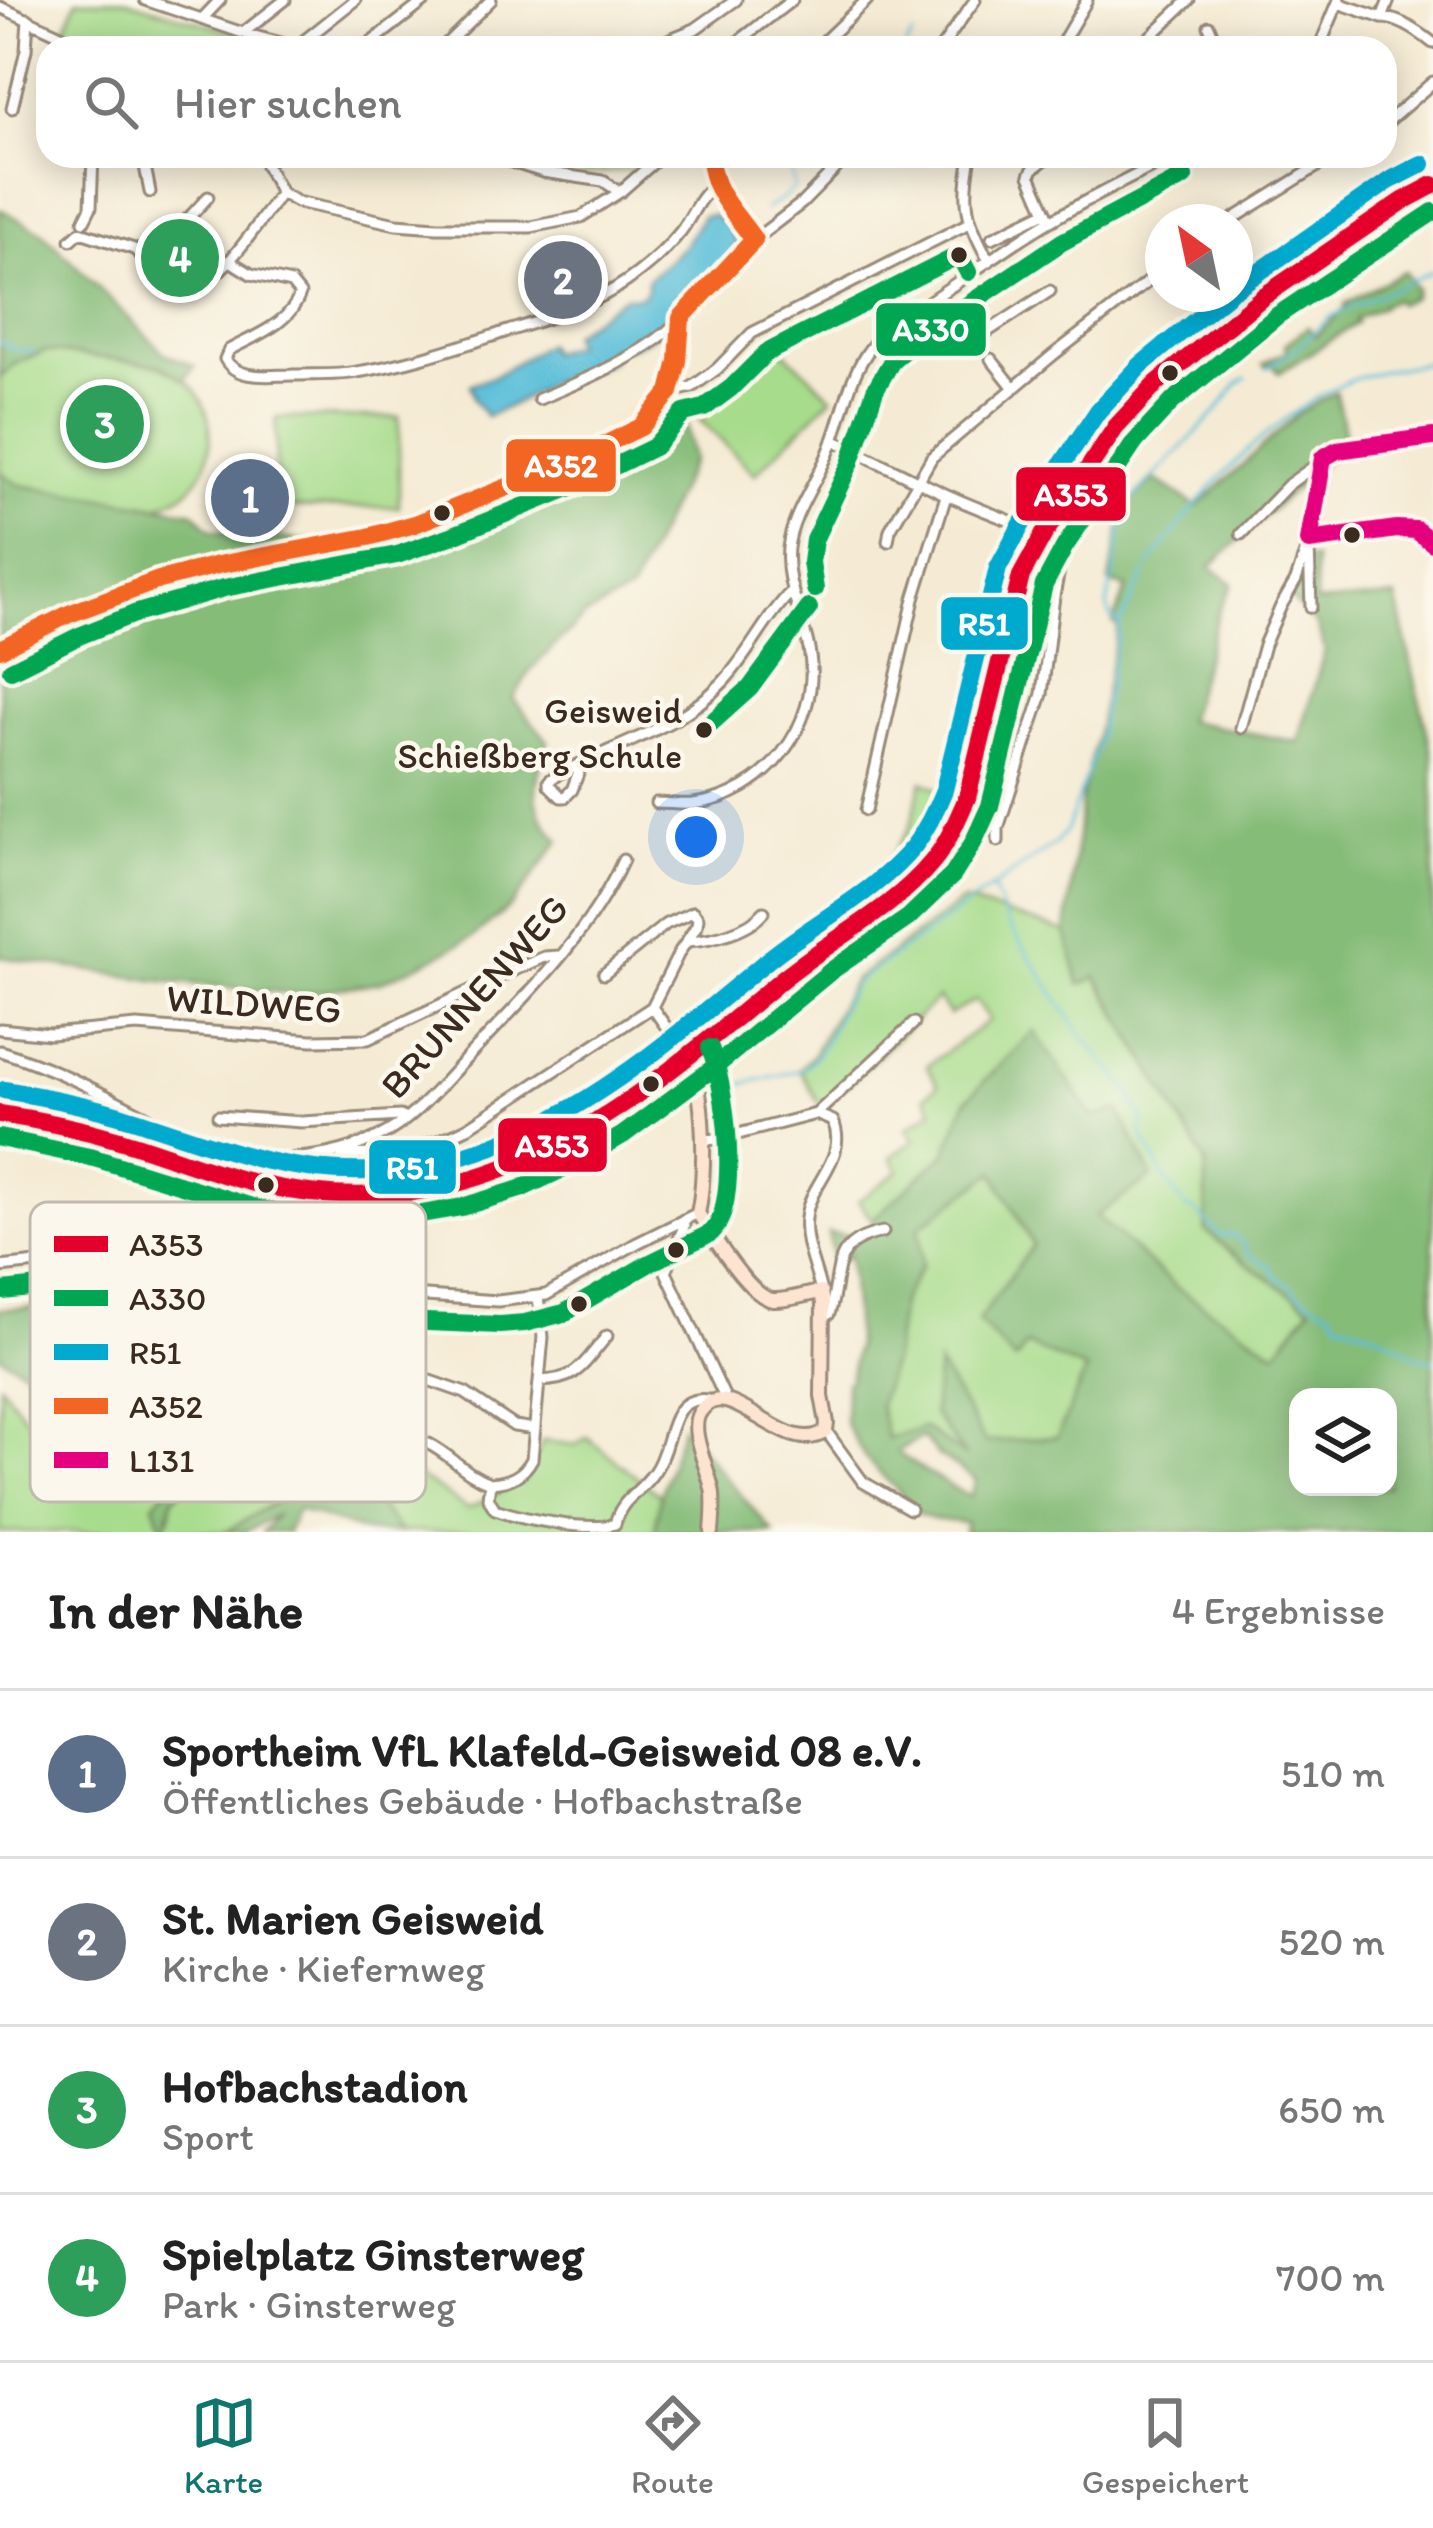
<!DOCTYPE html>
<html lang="de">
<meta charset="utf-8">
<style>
body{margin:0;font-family:Itim,sans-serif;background:#f6f6f6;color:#222}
.controls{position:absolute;right:36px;bottom:36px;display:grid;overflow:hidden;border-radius:24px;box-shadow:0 6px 30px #0003}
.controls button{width:108px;height:108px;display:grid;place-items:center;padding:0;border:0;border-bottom:3px solid #e0e0e0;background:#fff;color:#222;font:60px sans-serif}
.compass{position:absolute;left:1145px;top:204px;width:108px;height:108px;border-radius:50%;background:#fff;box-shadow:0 6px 30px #0003;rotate:327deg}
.you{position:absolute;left:696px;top:837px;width:42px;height:42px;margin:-30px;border:9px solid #fff;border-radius:50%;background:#1a73e8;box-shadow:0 0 0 18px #1a73e833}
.badge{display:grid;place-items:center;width:78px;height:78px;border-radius:50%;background:#0f766e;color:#fff;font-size:39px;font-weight:700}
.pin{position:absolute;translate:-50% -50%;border:6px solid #fff;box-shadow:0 3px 12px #0006}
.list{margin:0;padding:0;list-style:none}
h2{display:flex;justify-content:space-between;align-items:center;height:156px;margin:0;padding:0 48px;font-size:51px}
h2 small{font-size:39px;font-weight:400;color:#767676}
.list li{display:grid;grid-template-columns:78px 1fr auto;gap:36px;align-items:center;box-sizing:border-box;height:168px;padding:0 48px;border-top:3px solid #e0e0e0}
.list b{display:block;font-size:45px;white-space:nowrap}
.list p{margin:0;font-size:39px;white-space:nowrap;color:#767676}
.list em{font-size:39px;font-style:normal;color:#767676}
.icon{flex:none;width:66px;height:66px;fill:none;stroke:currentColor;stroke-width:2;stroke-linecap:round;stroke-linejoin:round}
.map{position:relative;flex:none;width:1433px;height:1532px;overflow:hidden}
.search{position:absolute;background:#fff;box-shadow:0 6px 30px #0003;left:36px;right:36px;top:36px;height:132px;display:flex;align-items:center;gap:30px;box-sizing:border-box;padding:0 42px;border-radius:36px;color:#767676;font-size:45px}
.sheet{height:828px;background:#fff}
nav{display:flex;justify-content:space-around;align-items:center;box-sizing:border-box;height:168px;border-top:3px solid #e0e0e0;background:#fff;font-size:33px;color:#767676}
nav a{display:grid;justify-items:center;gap:6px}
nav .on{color:#0f766e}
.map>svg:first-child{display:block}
.green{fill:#a7dc8c;stroke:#718355;stroke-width:3}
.forest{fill:#85bc78;stroke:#60734b;stroke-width:3;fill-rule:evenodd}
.water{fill:#5bbfd9;stroke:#4b747c;stroke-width:3}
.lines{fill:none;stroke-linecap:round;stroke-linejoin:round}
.stream{stroke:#5bbfd9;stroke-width:3}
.street-casing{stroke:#988a79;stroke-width:15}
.secondary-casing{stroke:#988a79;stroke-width:18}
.street{stroke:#fff;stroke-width:9}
.secondary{stroke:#fde4d1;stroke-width:12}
.bus-1-casing{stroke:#fbf7ec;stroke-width:27}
.bus-2-casing{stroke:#fbf7ec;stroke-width:27}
.bus-3-casing{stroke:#fbf7ec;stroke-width:27}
.bus-4-casing{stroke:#fbf7ec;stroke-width:27}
.bus-5-casing{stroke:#fbf7ec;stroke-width:27}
.bus-1{stroke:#e4002b;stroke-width:18}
.bus-2{stroke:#00a651;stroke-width:18}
.bus-3{stroke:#00a9ce;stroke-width:18}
.bus-4{stroke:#f26522;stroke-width:18}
.bus-5{stroke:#e5007d;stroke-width:18}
.bus-dot{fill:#3b2a1e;stroke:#fbf7ec;stroke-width:4.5}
.labels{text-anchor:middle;stroke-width:9;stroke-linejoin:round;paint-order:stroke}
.bus-label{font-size:36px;fill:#3b2a1e;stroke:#fbf7ec;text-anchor:end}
.street-label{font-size:39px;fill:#3b2a1e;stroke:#fbf7ec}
.key{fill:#fbf7ec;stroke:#c1baae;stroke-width:3}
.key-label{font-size:33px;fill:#3b2a1e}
.line-badge{stroke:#fbf7ec;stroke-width:4.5}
.badge-label{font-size:33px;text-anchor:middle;font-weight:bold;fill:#fff}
</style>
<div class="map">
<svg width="1433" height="1532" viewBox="0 0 1433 1532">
<rect width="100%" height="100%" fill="#fbf7ec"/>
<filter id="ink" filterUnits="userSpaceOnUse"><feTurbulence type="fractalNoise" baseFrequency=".00833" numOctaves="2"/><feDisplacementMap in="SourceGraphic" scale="24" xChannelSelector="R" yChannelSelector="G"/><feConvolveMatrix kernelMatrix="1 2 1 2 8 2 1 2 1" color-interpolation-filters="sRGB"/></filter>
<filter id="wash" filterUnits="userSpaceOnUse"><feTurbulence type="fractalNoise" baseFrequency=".004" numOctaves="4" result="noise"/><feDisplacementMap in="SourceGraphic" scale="48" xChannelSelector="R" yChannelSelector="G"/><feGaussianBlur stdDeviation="2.7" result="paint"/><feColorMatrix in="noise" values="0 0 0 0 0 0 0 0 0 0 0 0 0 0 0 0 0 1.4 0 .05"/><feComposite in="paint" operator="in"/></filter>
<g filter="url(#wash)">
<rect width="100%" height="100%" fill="#f5ebd4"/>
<path class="green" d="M77 0H126L286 48H100L64 30Z
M511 156H656L641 169 585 174 557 171Z
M175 235 209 261 201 267 207 275 188 286 180 288 154 264 155 255Z
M775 342 832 397 755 474 699 419Z
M46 351C72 354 97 357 122 360 134 362 149 362 160 366 200 380 217 417 208 457 201 484 183 498 156 506L18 485 0 472V378L16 363Z
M399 417V507L276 508V418Z
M922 781 960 799C946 834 928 860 901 885L884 869 911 825Z
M963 901 1066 932 1079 984 1096 977 1206 1163V1231L1245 1263 1311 1306 1276 1352 1178 1289 1095 1215 1152 1177 1094 1117 967 1099 946 1153 872 1220 858 1201 899 1171 891 1157 915 1140 907 1128 933 1110 925 1096 938 1085 927 1066 990 1020 976 1000 949 1015 938 998 822 1109 800 1069 812 1056 854 980Z
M993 1171 1033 1245 1016 1360 1027 1345 1086 1370 1057 1438 985 1443 970 1461 924 1428 887 1440 879 1405 893 1358 901 1302 922 1265 919 1227Z
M120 1337 216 1431 331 1447 324 1464 191 1462 154 1504 170 1518 173 1498 197 1476 284 1475 285 1496 226 1532H0V1384L32 1426C56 1391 86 1364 120 1337Z
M397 1410 391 1451 416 1475 468 1509 526 1479 543 1441 575 1445 587 1437 660 1496 655 1532H400L366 1491 359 1454Z"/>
<path class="forest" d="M0 209 42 232 164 353 195 366 184 380 159 365 46 351 16 363 0 378Z
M1404 271 1416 289 1413 298 1398 304 1395 299 1382 305V307L1356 319 1357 323 1279 373 1272 364 1266 367 1263 364 1286 351 1285 344 1308 327 1315 336 1346 307 1345 304Z
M1336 392 1346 442 1210 567 1233 584 1220 608 1187 721 1298 742 1325 650 1316 624 1291 599 1301 559H1315L1316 603 1396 597 1433 758V1532H964L966 1523 932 1519 903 1508 906 1499 866 1459 845 1423 846 1382 850 1380 856 1345 849 1254 835 1267 828 1233 855 1236 879 1230 872 1220 946 1153 967 1099 1034 1031 1093 1117 1119 1110 1152 1177 1096 1216 1178 1289 1276 1352 1311 1307 1245 1263 1206 1231V1163L1097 977 1080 985 1066 932 1083 788 1094 748 1118 627 1113 622 1127 588 1109 582 1125 506 1155 479 1197 507 1299 413ZM994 1172 1033 1245 978 1321 1015 1361 1027 1345 1086 1370 1057 1437 985 1442 938 1364 933 1414 966 1457 924 1428 887 1439 879 1405 893 1358 901 1302 922 1265 919 1227ZM1298 1397H1388V1487H1298ZM922 1437 938 1455 976 1480 970 1497 925 1472 897 1452Z
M684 417 693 459 631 591 584 617 531 669 513 699 548 741C535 782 525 807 560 840L512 905 473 937 421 964 380 982 301 994 153 980 0 957V472L19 485 194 512 212 531 376 549 552 482Z
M147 1297 169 1307 126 1330 121 1338 194 1387 209 1403 330 1416 338 1399 397 1410 359 1455 366 1492 400 1532H366L297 1509 287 1532H262L277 1514 245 1532H226L285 1496 283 1475 197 1476 173 1498 164 1532 154 1504 190 1462 323 1464 331 1447 216 1431 120 1338 94 1358 51 1399 38 1378 0 1356V1309L94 1305V1298Z
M682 1427 773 1532H655L660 1496Z"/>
<path class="water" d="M713 215 727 225 737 242 732 256C702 286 658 349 614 350L611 361 566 382 561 377C535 391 513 407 486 416L474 400 470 385 497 375 546 344 550 353 574 345 571 334 625 296C640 299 649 296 647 280L684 246 703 216Z"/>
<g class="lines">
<path class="stream" d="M905 48 913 35
M765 209 783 199 794 188 791 170 804 156
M0 342 16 350 34 352
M1267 368 1297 348 1330 317 1433 271
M1149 566C1199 496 1263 422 1343 384 1373 370 1402 369 1433 361
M1120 624 1145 573
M992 887 1008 924 1082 1035 1128 1089 1143 1119 1141 1133 1164 1177 1185 1207 1195 1211 1221 1236 1231 1235 1241 1241 1248 1254 1270 1266 1276 1277 1293 1287 1295 1292 1334 1313 1337 1320 1382 1335 1416 1356 1433 1361
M704 1093 801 1070C830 1050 835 1009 856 982L1055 844 1067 829 1096 748 1120 625 1111 617 1107 606 1126 506 1217 411 1238 383 1246 378
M0 1127 116 1155 210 1189 267 1205 339 1211 401 1208 465 1197 511 1184 596 1149 642 1124 653 1123 694 1096"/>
</g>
</g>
<g filter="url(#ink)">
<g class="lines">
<g class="street-casing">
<path id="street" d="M145 0 243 33 300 48
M1338 3 1382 18C1399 18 1419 32 1433 43
M0 7 89 48
M1382 18 1389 0
M202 19 220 0
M1209 26 1218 48
M243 33 285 0
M296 47 355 0
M364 48 426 0
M442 48 491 0
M562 48 658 44 695 29 736 0
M730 48 792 0
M817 48 867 0
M941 48 975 0
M1059 48 1087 0
M1138 48 1189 0
M1319 48 1339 0
M12 108 26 50 28 19
M1385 124 1433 82
M143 156 150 192
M261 156 281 193 297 202 396 224 437 227H531L581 217 620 192 661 156
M492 156 543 172 603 181 620 192
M971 156C962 204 966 218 989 261
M1049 156 1033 169 1030 175 1050 221
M84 221 91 207 93 156
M1228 222 1334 156
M992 238 1045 212
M71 240 80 232 134 249 181 292C223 285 256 224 281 193
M754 240 802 203 848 156
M230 261 251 274 291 283 300 294C290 324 256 335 229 350L225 359C237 381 270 375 292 375 313 374 336 376 357 372 409 364 458 347 508 331 549 318 591 306 627 281 647 267 666 250 681 231 692 217 698 197 713 187
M148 262 208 197
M938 296 971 336 976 339 1050 291
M991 359 1014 388
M670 392 692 387 717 369 752 333 969 223
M539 399C578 383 620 365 656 340 688 317 726 270 754 240 735 208 707 195 710 156
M833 440 913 479
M919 481C965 507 1017 520 1064 545L1054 596 1042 694 998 828V841
M1241 534 1289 484 1337 450 1433 437
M888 541 890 530 932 457 1053 355 1163 270
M1309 541 1397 529 1416 530 1433 543
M1309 547 1311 607
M0 649C62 615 126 588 194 571 250 556 308 551 364 538 436 522 520 487 586 454 610 442 638 433 656 412 680 384 675 351 681 318
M1241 728 1264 645 1281 606 1296 580 1309 541 1323 458
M582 763 558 774 549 781V785L561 797H565L572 790 582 763C632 739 683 724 722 683 749 655 764 619 791 592
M656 803C668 803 681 805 693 804 765 796 820 726 810 655 805 618 784 586 788 548 792 515 814 486 827 456 843 420 847 377 872 346 889 325 916 311 937 296 975 271 1012 243 1052 220 1091 197 1133 177 1173 156
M866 810 914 599 946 496
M604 974 666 924 693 912 698 918 697 925 687 941
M0 1029 50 1034 137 1026 312 1040 368 1039 512 971 544 957 559 956
M0 1051C79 1075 143 1118 218 1152L212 1170
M688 1058 652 1007 680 951 687 941C712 940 748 931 764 912
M816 1114 833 1121C849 1159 809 1182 806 1218 803 1243 816 1268 821 1292
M218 1116 302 1122 400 1116 405 1119
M702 1140 719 1139 816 1114 914 1023
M0 1142C60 1154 174 1178 221 1215 240 1230 256 1254 256 1279 256 1299 242 1323 235 1341 233 1363 245 1371 265 1376L361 1384 431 1381 465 1393 514 1426 535 1429
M218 1152C274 1164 328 1161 380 1136 413 1120 438 1088 463 1062 521 1001 588 938 623 860
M341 1154C385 1157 428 1148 467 1128L652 1007
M683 1220 684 1226 666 1272 726 1400
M0 1267 84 1258 108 1259 237 1296H426L498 1301 546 1295 637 1243 698 1213
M538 1297 543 1337 532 1459C523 1476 509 1482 490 1483L488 1498 495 1509C524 1519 587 1532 615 1524 621 1498 640 1493 654 1472 667 1454 668 1427 679 1411 687 1399 702 1398 713 1401
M824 1317 829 1314C843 1272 828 1243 883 1232
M125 1348 188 1383H195L239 1363
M539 1381C579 1380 582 1365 607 1336
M826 1431 863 1482 910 1509
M429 1444C451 1455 466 1475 490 1483"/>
</g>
<g class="secondary-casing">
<path id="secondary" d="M688 1058C706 1086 706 1179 698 1213 710 1232 750 1298 773 1300 788 1301 806 1294 821 1292L823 1304 822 1396 827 1423 826 1431C784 1461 728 1369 700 1412 687 1431 711 1473 713 1494 714 1507 713 1520 712 1532
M0 1114C45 1121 90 1130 133 1144 177 1157 219 1175 264 1185 308 1195 355 1197 400 1193 562 1177 670 1072 789 973 863 911 932 898 967 798L1021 576 1044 534 1116 427 1156 384 1264 296 1403 201 1433 185"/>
</g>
<use href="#street" class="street"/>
<use href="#secondary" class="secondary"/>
<g class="bus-1-casing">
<path id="bus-1" d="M0 1114C39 1120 78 1128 116 1139 165 1153 213 1174 263 1185 477 1233 623 1113 775 985 825 942 890 913 932 862 948 843 957 820 967 798L1021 576 1044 534 1116 427 1156 384 1264 296 1403 201 1433 185"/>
</g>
<g class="bus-2-casing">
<path id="bus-2" d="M815 589 811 562 814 540 850 464 875 390 893 359 921 336 1062 242 1184 177
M11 670 79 636 134 614 224 588 397 555 451 536 574 486 654 447 684 413 704 408 731 388 766 353 959 255 968 272
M701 732 750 688 809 608
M0 1138 94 1158 259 1209 312 1217 366 1219 404 1217 462 1207 520 1189 573 1164 623 1135 716 1066 831 971 908 918 953 875 973 843 990 806 1044 585 1065 546 1135 442 1172 402 1278 315 1433 212
M3 1291 85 1282 104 1283 235 1320 354 1319 500 1325 525 1323 564 1313 648 1264 711 1233C741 1205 726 1084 710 1048"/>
</g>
<g class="bus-3-casing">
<path id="bus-3" d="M1235 289 1389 181 1422 164
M4 1090C46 1097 88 1105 129 1118 175 1132 220 1150 268 1161 475 1208 616 1087 763 964 811 923 874 895 914 846 927 829 936 810 944 790L998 568 1023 522 1098 411 1141 365 1228 294"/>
</g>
<g class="bus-4-casing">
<path id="bus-4" d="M0 649 69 614 159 580 218 565 368 537 415 524 565 464 641 427 670 392 678 361 681 318 754 240C735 212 711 192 710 156"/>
</g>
<g class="bus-5-casing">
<path id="bus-5" d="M1433 437 1337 450 1323 458 1309 541 1397 529 1416 530 1433 543"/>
</g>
<use href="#bus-1" class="bus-1"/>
<use href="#bus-2" class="bus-2"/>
<use href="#bus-3" class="bus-3"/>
<use href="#bus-4" class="bus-4"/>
<use href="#bus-5" class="bus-5"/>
</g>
</g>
<g class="bus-dot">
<circle cx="959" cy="255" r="10"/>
<circle cx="1170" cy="373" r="10"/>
<circle cx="442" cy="513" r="10"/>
<circle cx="1352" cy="535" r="10"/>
<circle cx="704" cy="730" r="10"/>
<circle cx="651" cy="1084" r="10"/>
<circle cx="266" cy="1185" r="10"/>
<circle cx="676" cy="1250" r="10"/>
<circle cx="579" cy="1304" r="10"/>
</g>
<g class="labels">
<g class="bus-label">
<text x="682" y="723">Geisweid<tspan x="682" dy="45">Schießberg Schule</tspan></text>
</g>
<g class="street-label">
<text transform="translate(474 996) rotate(-48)" y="14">BRUNNENWEG</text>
<text transform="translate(254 1003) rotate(4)" y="14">WILDWEG</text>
</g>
</g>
<rect x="30" y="1202" width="396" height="300" rx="18" class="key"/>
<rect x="54" y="1236" width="54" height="16" fill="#e4002b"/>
<rect x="54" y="1290" width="54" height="16" fill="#00a651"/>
<rect x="54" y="1344" width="54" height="16" fill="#00a9ce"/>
<rect x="54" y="1398" width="54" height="16" fill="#f26522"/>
<rect x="54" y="1452" width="54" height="16" fill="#e5007d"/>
<g class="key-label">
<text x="129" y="1256">A353</text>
<text x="129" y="1310">A330</text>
<text x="129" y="1364">R51</text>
<text x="129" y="1418">A352</text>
<text x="129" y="1472">L131</text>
</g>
<g class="line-badge">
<rect x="874" y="301" width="114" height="57" rx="12" fill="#00a651"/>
<rect x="504" y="437" width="114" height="57" rx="12" fill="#f26522"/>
<rect x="1014" y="465" width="114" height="58" rx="12" fill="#e4002b"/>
<rect x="939" y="595" width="91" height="57" rx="12" fill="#00a9ce"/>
<rect x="496" y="1116" width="113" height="58" rx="12" fill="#e4002b"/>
<rect x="367" y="1138" width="91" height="58" rx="12" fill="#00a9ce"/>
</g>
<g class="badge-label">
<text x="931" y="341">A330</text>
<text x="561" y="477">A352</text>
<text x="1071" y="506">A353</text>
<text x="984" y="635">R51</text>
<text x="552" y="1157">A353</text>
<text x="412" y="1179">R51</text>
</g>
</svg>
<div class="controls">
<button><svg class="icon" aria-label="layers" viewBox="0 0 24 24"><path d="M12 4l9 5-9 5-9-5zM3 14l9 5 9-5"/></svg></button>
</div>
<svg class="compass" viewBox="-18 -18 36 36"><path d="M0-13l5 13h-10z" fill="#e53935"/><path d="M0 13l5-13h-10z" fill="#767676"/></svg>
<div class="you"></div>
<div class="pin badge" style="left:250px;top:498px;background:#5c6f8a">1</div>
<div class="pin badge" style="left:563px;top:280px;background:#6b7280">2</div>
<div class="pin badge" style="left:105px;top:424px;background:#2e9e5b">3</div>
<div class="pin badge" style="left:180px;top:258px;background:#2e9e5b">4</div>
<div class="search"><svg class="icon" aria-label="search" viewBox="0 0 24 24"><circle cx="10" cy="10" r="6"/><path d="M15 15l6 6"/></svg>Hier suchen</div>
</div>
<section class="sheet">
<h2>In der Nähe<small>4 Ergebnisse</small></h2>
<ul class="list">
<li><span class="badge" style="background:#5c6f8a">1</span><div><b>Sportheim VfL Klafeld-Geisweid 08 e.V.</b><p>Öffentliches Gebäude · Hofbachstraße</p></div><em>510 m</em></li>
<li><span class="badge" style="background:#6b7280">2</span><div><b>St. Marien Geisweid</b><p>Kirche · Kiefernweg</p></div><em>520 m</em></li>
<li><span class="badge" style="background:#2e9e5b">3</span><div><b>Hofbachstadion</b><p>Sport</p></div><em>650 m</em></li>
<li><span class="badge" style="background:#2e9e5b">4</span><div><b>Spielplatz Ginsterweg</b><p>Park · Ginsterweg</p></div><em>700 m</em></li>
</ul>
</section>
<nav>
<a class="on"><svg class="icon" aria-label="map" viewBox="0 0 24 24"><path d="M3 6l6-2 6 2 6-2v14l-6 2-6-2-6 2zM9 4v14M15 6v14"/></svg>Karte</a>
<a><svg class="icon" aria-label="directions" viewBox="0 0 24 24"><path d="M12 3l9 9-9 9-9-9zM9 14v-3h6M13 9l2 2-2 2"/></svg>Route</a>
<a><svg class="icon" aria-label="saved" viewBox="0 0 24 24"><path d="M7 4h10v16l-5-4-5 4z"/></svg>Gespeichert</a>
</nav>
